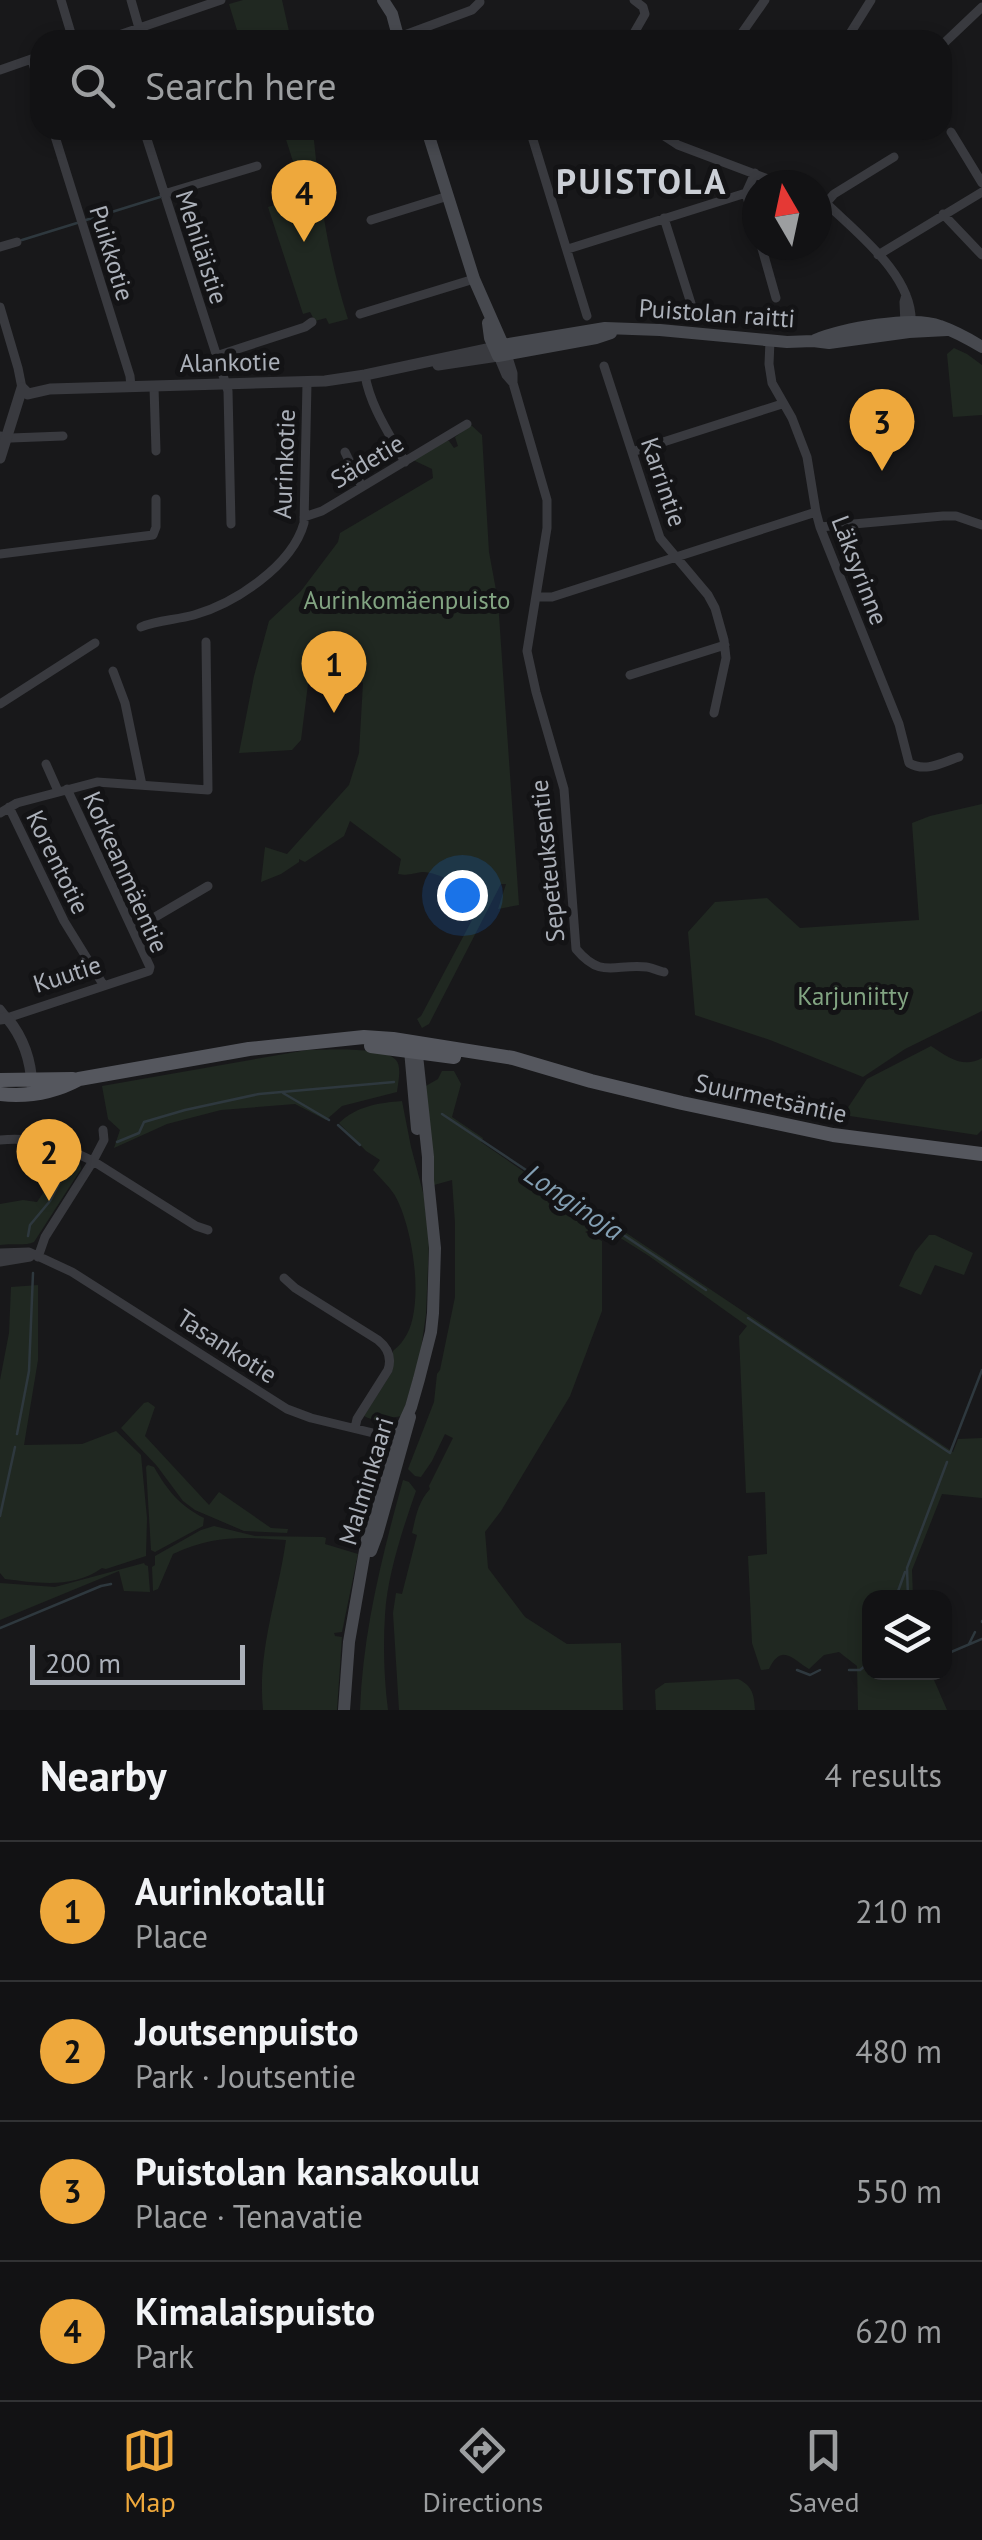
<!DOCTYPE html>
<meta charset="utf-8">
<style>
body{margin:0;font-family:"PT Sans",sans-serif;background:#1f2022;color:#f1f3f6}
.controls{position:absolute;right:30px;bottom:30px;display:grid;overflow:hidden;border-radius:20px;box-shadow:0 5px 15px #0003}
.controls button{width:90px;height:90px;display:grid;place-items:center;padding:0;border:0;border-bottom:2px solid #313234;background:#121214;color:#f1f3f6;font:50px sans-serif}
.compass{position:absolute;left:742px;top:170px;width:90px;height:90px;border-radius:50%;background:#121214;box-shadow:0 5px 15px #0003;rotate:351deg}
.scale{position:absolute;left:30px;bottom:25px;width:215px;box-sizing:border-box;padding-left:10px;border:5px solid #abb0b9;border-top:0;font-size:28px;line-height:35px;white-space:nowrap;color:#abb0b9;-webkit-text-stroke:8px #131315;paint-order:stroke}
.you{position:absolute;left:462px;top:895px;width:35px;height:35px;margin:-25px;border:8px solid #fff;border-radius:50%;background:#1a73e8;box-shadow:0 0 0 15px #1a73e833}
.badge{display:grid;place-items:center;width:65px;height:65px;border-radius:50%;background:#eea83c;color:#111;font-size:32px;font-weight:700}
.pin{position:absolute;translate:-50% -82px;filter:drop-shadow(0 2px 5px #0008)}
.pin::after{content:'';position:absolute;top:52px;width:35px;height:30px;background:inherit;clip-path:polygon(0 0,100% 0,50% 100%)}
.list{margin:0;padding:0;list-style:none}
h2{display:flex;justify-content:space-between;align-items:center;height:130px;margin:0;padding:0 40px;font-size:42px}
h2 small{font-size:32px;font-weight:400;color:#9c9ea0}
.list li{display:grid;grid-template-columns:65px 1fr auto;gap:30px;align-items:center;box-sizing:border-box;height:140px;padding:0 40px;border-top:2px solid #313234}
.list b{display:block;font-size:38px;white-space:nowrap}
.list p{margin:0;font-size:32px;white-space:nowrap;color:#9c9ea0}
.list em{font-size:32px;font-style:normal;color:#9c9ea0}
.icon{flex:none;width:55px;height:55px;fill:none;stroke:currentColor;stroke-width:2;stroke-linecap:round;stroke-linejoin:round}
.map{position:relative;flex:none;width:982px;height:1710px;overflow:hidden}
.search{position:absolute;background:#121214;box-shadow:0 5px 15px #0003;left:30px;right:30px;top:30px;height:110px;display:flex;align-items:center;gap:25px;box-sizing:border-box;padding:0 35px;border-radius:30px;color:#9c9ea0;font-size:38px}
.sheet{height:690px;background:#121214}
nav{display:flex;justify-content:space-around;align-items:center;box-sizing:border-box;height:140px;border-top:2px solid #313234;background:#121214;font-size:28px;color:#9c9ea0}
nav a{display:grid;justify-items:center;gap:5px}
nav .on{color:#eea83c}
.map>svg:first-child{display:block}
.green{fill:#202821}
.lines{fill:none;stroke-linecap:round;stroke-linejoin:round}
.stream{stroke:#2e383e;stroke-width:2.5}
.minor{stroke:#393a3f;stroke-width:9}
.tertiary{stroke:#393a3f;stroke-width:11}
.secondary{stroke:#47494f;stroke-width:12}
.primary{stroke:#55575e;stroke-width:14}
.labels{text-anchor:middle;stroke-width:10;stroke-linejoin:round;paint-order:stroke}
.street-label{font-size:25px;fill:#abb0b9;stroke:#131315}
.park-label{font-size:25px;fill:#82a482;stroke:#131315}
.water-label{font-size:28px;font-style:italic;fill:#839fb3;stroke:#131315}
.district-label{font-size:35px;font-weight:bold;letter-spacing:2.5px;fill:#cbcfd6;stroke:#131315}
</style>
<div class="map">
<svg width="982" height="1710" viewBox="0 0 982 1710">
<rect width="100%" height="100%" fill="#18181a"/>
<path class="green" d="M243 0H282L291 40H240L229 4Z
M283 130H313C319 194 328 257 348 319L329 324 326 318 315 321 310 312 303 314 268 207 304 196Z
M954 348 967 354 982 365V415L953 417 947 354Z
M471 425 482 435 489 552 498 601 519 905 498 909 506 884H501L429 1024 422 1028 417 1019 421 1016 480 905 478 896C466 888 438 872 423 872 413 873 410 876 398 874L401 859 350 821 344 836 305 862 299 859V862L281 874 261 882 265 847 287 854 349 785 359 753 363 683 353 672 329 669 309 676 301 740 292 750 239 753 254 676 269 621 301 591 338 542 340 533 433 478 432 469 413 460 445 441H449L454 448 458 446 455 437Z
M982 804V1011L905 1049 863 1077 770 1040 695 1015 688 932 715 902 767 898 800 928 919 920 912 823 930 816Z
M931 1046C948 1057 963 1069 982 1058V1130L977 1135 843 1115 867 1079Z
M307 1050C326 1050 384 1046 396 1060 402 1067 398 1083 397 1092L342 1106 326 1120 295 1104 221 1110 167 1124 114 1148 120 1130 108 1119 102 1086Z
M442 1071H454L461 1084 452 1117 483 1138 481 1142 581 1211 586 1206 953 1452 958 1439 982 1438V1498L942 1494 912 1570 913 1597 870 1598V1672L931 1673 947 1710H858L857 1666 839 1652 824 1655 809 1669C793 1660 782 1642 769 1669L761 1670 752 1643 748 1556 767 1554 765 1492 746 1493 739 1336 747 1326 649 1256 603 1227 591 1229 585 1232 602 1241V1311L570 1396 501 1511 485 1532 488 1568 525 1617 567 1644 621 1643 623 1710H399L393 1613 396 1593 402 1594 417 1535 412 1533C416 1516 418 1502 430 1489L429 1486 453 1438 445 1434 432 1461 421 1477 415 1476 408 1469 434 1402 437 1374 440 1370 455 1297V1223L452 1180 434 1185 424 1087 438 1079Z
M402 1101 411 1147 424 1196 429 1242 426 1314 420 1356 402 1416C389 1418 376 1423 364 1416L392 1372 393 1351C397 1347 401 1344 404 1339 426 1309 413 1225 394 1194 388 1185 380 1178 373 1170L380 1160 366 1151 339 1123C357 1106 378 1103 402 1101Z
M67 1157 80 1163 81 1169 34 1242C26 1246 11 1243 0 1245V1204L23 1200 37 1202Z
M929 1235H935L973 1253 964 1275 935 1265 921 1295 899 1286 915 1252Z
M38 1285V1360L24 1445 82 1444 116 1431 141 1455 147 1518 146 1556 106 1569 102 1568C73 1589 37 1583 5 1579L0 1573V1380L9 1333 11 1287Z
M148 1402 155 1407 145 1436 209 1505 219 1492 271 1528 288 1529 287 1533 244 1531 195 1510 183 1501 157 1466 121 1428 144 1403Z
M148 1465 154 1467C167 1490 180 1506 204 1518L203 1526 155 1552 151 1550 146 1467Z
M403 1480 409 1482 416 1491C403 1528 387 1576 385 1615 383 1646 384 1679 388 1710H360C363 1631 382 1556 403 1480Z
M214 1526 255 1536 323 1537 326 1538 325 1544 358 1554 342 1632 334 1633 335 1636 342 1637 337 1710H263C257 1651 278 1597 286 1540 244 1537 213 1535 173 1554L158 1589 153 1591 152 1567 155 1565V1556L201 1530Z
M144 1563 145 1565 148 1566 150 1592 124 1591 119 1571 0 1620V1583L55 1587Z
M738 1679C753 1686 754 1695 755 1710H656L655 1690 665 1683Z"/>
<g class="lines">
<path class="stream" d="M86 220 160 197
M22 240 77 223
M283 1093 329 1120
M442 1114 706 1290
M338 1125 360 1145
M117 1142 139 1133 144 1122 185 1110 259 1094 394 1082
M28 1236 30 1225 50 1201 69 1165
M748 1318 950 1453 982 1370
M17 1434 29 1371 33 1273
M0 1516 15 1447
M897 1594 905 1572
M908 1598 907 1568 947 1462
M982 1622V1621
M0 1628 101 1586 111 1584
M969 1644 975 1632
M944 1655 982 1639
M797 1670 810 1675 820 1670
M849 1670H860L870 1662"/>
<path class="minor" d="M61 0 73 40
M131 0 139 28
M90 40 104 35 116 36 221 0
M234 40 239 38
M391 40 472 10 480 2
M630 40 645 14 643 7 634 0
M737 40 765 0
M846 40 871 0
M942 45 982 7
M32 60 40 87
M0 70 40 56
M53 130 130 376 131 387
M144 130 228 391 231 524
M530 130 587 316
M655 130 678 145 784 185
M951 132 982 183
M746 193 757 232
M164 194 257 166
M817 198 826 203C858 234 915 277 911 325
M826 203 834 194 894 157
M943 214 982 255
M664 218 694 313
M371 220 448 196
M761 245 776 298
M0 247 17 242
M568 249 746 193 755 173
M878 255 982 192
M0 307 18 368 22 388
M360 314 474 279
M905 325 904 302 906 295
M770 341 769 364 772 383 792 418 807 457 816 512 820 527 899 724 909 763C926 773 943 762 959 757
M507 354 513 373V383L547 500V528L527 651 536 692 564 789 576 949C602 980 615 963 647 967 649 967 662 972 664 972
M216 356 305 327 312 322
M498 356 506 375 513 383
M604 366 660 538 708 595 715 608 724 640 726 658 714 713
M365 375C370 406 390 435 405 462
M154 387 156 451
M0 436 11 438 63 436
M345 452 362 487
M632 452 782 404
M304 517 322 511 467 424
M820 527 943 516H956L982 525
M0 554 153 535 156 527V499
M536 597H552L816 512
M141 627C157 620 176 620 194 615 235 603 292 566 304 523L307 383
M113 671 125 703 142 785
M630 675 725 645
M0 704 95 643
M46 764 58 791
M9 807 64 921 104 986
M0 813 17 803 97 782 208 790 206 642
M133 930 208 886
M0 1009 7 1018 149 971 150 967 67 789
M0 1140C34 1136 62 1146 93 1161L104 1140 103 1130
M0 1253 29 1252 72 1272 287 1409 311 1418 402 1440
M38 1257 45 1237 93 1161 196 1226 208 1230
M0 1262 30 1257
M284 1278 295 1288 378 1340C388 1348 392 1358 388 1370L357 1419 355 1428"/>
<path class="tertiary" d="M438 365 498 356
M22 388 28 394 50 389 325 381 365 375 501 346
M0 458 22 388
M0 1019 7 1018C23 1037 31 1060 32 1086"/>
<path class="secondary" d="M383 0 392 14 399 40
M427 130 474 279 503 345 605 328 660 330 787 342 813 341 829 343 909 332 947 330
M488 323 490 338 498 356 596 338 611 333
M815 340C842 329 913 315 940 326 954 331 969 339 982 347
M410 1050 417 1129
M371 1551 377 1535 410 1417
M344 1710 349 1642 367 1539 390 1454 411 1407 419 1379 431 1332 433 1313 435 1248 428 1180V1157L416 1046"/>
<path class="primary" d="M371 1046 454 1057
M0 1080 73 1079
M0 1094C27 1097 55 1092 79 1079L249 1049 364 1037 393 1039 513 1058 591 1081 682 1103 833 1135 982 1154"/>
</g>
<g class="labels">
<g class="street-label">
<text transform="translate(202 247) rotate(72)" y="9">Mehiläistie</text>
<text transform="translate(112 253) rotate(73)" y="9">Puikkotie</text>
<text transform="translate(717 313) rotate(4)" y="9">Puistolan raitti</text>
<text transform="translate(230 362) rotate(-1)" y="9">Alankotie</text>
<text transform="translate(367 461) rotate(-31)" y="9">Sädetie</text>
<text transform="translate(284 464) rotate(-88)" y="9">Aurinkotie</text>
<text transform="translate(664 482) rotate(71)" y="9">Karrintie</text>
<text transform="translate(860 570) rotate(69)" y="9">Läksyrinne</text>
<text transform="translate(547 861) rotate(-96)" y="9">Sepeteuksentie</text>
<text transform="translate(58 862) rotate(64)" y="9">Korentotie</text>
<text transform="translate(126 872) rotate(66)" y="9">Korkeanmäentie</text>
<text transform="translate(67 974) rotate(-18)" y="9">Kuutie</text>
<text transform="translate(771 1098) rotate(12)" y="9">Suurmetsäntie</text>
<text transform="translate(227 1346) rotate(33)" y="9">Tasankotie</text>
<text transform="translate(366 1481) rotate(-73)" y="9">Malminkaari</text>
</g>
<g class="park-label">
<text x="407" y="609">Aurinkomäenpuisto</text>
<text x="853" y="1005">Karjuniitty</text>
</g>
<g class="water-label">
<text transform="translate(574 1202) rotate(34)" y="10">Longinoja</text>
</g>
<g class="district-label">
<text x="642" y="194">PUISTOLA</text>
</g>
</g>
</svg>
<div class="controls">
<button><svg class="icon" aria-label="layers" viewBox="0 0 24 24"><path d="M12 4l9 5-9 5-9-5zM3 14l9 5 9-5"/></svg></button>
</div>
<svg class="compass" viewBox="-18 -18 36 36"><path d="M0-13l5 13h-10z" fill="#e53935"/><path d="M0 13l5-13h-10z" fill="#9c9ea0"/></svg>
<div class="scale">200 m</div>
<div class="you"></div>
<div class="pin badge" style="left:334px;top:713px">1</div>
<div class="pin badge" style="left:49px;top:1201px">2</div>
<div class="pin badge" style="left:882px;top:471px">3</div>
<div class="pin badge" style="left:304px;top:242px">4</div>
<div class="search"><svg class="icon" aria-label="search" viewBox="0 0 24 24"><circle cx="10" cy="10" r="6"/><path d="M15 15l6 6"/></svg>Search here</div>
</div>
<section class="sheet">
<h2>Nearby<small>4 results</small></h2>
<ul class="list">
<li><span class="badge">1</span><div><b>Aurinkotalli</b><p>Place</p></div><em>210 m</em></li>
<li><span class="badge">2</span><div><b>Joutsenpuisto</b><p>Park · Joutsentie</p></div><em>480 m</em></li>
<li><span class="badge">3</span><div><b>Puistolan kansakoulu</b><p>Place · Tenavatie</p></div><em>550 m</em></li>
<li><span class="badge">4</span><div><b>Kimalaispuisto</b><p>Park</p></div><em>620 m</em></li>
</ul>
</section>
<nav>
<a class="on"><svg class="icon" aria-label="map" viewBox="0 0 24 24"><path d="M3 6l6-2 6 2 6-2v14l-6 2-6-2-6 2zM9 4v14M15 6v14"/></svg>Map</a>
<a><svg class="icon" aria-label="directions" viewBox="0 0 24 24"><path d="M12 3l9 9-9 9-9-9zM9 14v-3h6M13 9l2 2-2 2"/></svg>Directions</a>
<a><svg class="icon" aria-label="saved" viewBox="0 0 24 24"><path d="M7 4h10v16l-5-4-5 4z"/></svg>Saved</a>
</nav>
